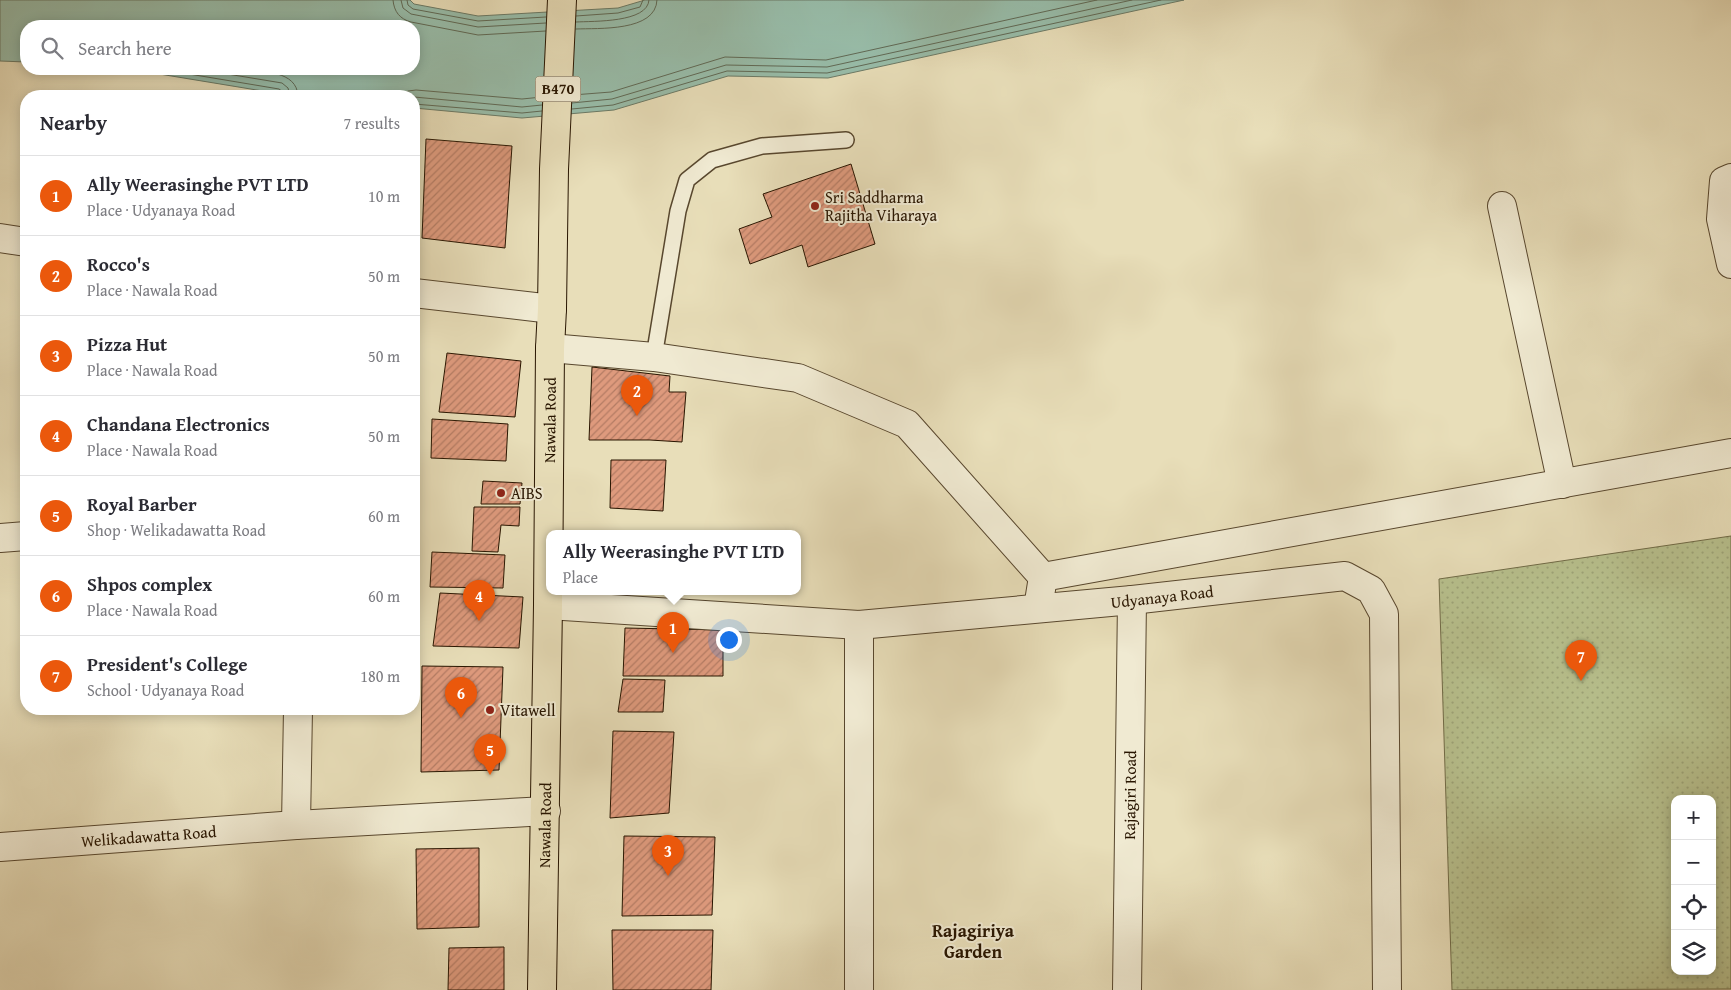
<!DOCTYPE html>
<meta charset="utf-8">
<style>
body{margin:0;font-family:"Gentium Book Plus",serif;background:#f2f2f3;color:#2b2b33}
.controls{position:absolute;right:15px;bottom:15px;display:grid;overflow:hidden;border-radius:10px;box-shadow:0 2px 12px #0003}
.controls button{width:45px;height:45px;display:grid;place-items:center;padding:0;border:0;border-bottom:1px solid #e1e1e2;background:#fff;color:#2b2b33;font:25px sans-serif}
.you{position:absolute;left:728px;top:639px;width:18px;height:18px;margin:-12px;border:4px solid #fff;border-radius:50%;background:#1a73e8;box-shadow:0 0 0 8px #1a73e833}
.badge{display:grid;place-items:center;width:32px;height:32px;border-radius:50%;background:#ea580c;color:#fff;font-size:16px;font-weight:700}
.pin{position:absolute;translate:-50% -41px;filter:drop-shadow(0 1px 2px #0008)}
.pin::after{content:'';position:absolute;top:26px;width:18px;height:15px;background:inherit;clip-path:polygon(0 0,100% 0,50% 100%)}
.popup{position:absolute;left:546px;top:530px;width:255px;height:65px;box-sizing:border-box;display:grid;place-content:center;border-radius:10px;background:#fff;filter:drop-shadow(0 1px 4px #0005);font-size:16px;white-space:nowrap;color:#7c7c81}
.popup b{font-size:19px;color:#2b2b33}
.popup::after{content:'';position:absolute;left:50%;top:100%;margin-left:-10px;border:10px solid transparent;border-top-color:#fff}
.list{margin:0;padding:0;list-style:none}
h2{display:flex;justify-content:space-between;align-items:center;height:65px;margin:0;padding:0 20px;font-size:21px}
h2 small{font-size:16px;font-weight:400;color:#7c7c81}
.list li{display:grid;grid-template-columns:32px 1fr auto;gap:15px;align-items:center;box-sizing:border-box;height:80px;padding:0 20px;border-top:1px solid #e1e1e2}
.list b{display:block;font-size:19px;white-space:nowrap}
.list p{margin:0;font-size:16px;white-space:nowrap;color:#7c7c81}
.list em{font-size:16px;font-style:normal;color:#7c7c81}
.icon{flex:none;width:28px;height:28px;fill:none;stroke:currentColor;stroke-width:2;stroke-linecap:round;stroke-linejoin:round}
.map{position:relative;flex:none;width:1731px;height:990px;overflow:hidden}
.search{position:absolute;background:#fff;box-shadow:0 2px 12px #0003;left:20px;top:20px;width:400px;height:55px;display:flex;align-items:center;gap:12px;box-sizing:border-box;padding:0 18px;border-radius:20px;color:#7c7c81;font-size:19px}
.panel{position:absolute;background:#fff;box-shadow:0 2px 12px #0003;left:20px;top:90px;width:400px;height:625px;border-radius:20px}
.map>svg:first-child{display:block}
.park{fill:url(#park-dots);stroke:#706b47;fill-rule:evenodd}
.water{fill:#98bdaa;stroke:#6b7a66}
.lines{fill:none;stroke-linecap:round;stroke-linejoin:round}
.shore{stroke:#606955;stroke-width:1}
.building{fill:url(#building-hatch);stroke:#281500}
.service-casing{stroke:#58472e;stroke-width:18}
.minor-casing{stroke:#58472e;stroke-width:30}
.primary-casing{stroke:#281500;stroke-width:30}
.service{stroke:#f0ead2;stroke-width:15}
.minor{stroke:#f0ead2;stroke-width:28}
.primary{stroke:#e8deb9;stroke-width:28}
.poi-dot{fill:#8f2418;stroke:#f0ead2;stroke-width:2}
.labels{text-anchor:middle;stroke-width:4;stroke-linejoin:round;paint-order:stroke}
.shield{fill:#f0ead2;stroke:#64553f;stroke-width:1}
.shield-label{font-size:15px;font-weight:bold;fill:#281500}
.poi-label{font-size:16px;fill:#281500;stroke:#f0ead2;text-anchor:start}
.street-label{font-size:16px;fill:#281500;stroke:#f0ead2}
.neighbourhood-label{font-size:18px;font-weight:bold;fill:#281500;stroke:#f0ead2}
</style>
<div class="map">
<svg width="1731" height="990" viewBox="0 0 1731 990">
<defs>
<pattern id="park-dots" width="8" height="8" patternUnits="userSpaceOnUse" patternTransform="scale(1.25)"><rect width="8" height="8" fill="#b8c18e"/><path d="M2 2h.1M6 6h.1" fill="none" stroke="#9ea579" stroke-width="1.8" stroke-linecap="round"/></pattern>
<pattern id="building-hatch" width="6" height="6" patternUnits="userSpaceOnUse" patternTransform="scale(1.25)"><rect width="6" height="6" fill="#de9a7d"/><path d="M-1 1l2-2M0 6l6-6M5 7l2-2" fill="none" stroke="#b47c64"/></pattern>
</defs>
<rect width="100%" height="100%" fill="#e8deb9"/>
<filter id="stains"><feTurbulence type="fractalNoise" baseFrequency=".004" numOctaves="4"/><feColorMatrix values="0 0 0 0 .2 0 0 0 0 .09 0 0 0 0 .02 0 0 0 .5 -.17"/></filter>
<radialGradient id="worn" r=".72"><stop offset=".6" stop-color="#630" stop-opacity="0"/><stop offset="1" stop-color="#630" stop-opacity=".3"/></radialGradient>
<path class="park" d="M1731 536V989L1452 990 1439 579ZM1675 799H1712V971H1675Z"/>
<path class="water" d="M0 0H410L414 4 478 16 618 8 645 0H1184L828 78 728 76 614 110 522 118 414 108V96H293L129 69H414V26H26V62L0 61Z"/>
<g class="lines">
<path class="shore" d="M393 0C394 12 400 19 411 22L478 35 546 31
M401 0 403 8 411 14 478 27 546 23
M407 0 408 5 413 9 478 21 546 17
M576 16 618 13 640 7 643 0
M576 22C593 21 648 23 649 0
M576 29C598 28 656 32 657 0
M159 69 279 89 283 92 284 96
M197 69 282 83 288 88 290 96
M242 69C262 72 297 70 298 96
M573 95 611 92 725 57 826 60 1097 0
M400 96 408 91 416 90 522 99 542 97
M414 97 522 107 542 105
M572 103 612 99 726 65 827 67 1132 0
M414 104 522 113 542 111
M572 109 613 105 727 71 827 73 1161 0"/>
</g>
<path class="building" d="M426 139 512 146 505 248 422 238Z
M851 164 875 244 808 267 802 245 750 264 739 229 772 217 763 194Z
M447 353 521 361 515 417 439 412Z
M592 367 670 376 669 392H686L682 442 650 440H589Z
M432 419 508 424 506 461 431 458Z
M611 460H666L663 511 610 508Z
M483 481 522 483 520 504H481Z
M474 507H520L519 526 501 525 498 552 472 551Z
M432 552 505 555 503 588 430 587Z
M440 593 523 597 519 648 433 646Z
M625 628 723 630V676H623Z
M422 666 503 667 499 770 421 772Z
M623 679 665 680 663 712H618Z
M613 731 674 732 669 813 610 818Z
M624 836 715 837 712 915 622 916Z
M479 848V927L417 929 416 849Z
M612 930H713L711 990H613Z
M504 947V990H448L449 948Z"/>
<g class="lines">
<g class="service-casing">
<path id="service" d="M654 357 678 211 687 180 712 160 762 146 846 140"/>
</g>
<g class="minor-casing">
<g id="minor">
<path d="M1731 178 1724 181 1721 219 1731 264"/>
<path d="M1502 206 1562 484"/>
<path d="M0 238 26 242"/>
<path d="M414 293 552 309"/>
<path d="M550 348 654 357 798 378 907 424 1043 577"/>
<path d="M0 538 26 536"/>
<path id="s1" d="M548 605 859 625 1132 600 1345 576 1371 590 1384 614 1387 990"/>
<path d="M1038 608 1043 577 1731 453"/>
<path d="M296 825 298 709"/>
<path id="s2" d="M0 847 296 825 546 811"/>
<path d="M859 990V625"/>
<path id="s3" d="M1127 990 1132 600"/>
</g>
</g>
<g class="primary-casing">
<g id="primary">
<path id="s4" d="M542 990 548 605 550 348 552 309 554 169 562 0"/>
</g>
</g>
<use href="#service" class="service"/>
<use href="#minor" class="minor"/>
<use href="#primary" class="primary"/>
</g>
<g class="poi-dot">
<circle cx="815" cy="206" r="5"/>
<circle cx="501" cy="493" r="5"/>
<circle cx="490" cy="710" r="5"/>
</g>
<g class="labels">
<rect class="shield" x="535.5" y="76.5" width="45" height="25" rx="4"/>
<g class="shield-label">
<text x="558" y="94">B470</text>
</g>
<g class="poi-label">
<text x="825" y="203">Sri Saddharma<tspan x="825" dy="18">Rajitha Viharaya</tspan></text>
<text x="511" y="499">AIBS</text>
<text x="500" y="716">Vitawell</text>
</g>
<g class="street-label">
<text dy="6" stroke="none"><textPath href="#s4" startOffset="570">Nawala Road</textPath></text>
<text dy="6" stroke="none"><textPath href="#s1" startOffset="616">Udyanaya Road</textPath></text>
<text dy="6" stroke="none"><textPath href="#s3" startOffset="195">Rajagiri Road</textPath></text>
<text dy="6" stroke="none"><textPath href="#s4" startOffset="165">Nawala Road</textPath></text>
<text dy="6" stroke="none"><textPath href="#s2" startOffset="149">Welikadawatta Road</textPath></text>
</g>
<g class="neighbourhood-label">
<text x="973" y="937">Rajagiriya<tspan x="973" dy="21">Garden</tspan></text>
</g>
</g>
<rect width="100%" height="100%" filter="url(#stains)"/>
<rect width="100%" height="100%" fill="url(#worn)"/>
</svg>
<div class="controls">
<button>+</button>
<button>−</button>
<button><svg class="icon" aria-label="locate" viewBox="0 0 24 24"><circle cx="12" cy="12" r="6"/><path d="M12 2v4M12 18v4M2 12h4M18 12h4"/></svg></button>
<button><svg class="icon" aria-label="layers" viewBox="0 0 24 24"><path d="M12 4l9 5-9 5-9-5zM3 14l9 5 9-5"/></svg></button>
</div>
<div class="you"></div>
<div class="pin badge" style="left:673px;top:653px">1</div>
<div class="popup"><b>Ally Weerasinghe PVT LTD</b>Place</div>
<div class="pin badge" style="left:637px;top:416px">2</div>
<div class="pin badge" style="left:668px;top:876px">3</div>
<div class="pin badge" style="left:479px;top:621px">4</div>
<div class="pin badge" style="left:490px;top:775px">5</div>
<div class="pin badge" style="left:461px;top:718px">6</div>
<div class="pin badge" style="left:1581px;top:681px">7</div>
<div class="search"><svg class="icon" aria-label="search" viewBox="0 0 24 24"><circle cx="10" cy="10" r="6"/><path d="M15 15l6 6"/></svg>Search here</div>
<section class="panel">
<h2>Nearby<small>7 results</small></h2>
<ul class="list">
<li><span class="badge">1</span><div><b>Ally Weerasinghe PVT LTD</b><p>Place · Udyanaya Road</p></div><em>10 m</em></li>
<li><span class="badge">2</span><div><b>Rocco's</b><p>Place · Nawala Road</p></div><em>50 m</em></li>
<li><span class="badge">3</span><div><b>Pizza Hut</b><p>Place · Nawala Road</p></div><em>50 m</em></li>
<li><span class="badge">4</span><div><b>Chandana Electronics</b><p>Place · Nawala Road</p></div><em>50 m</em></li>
<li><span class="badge">5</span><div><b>Royal Barber</b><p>Shop · Welikadawatta Road</p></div><em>60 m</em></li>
<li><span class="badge">6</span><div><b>Shpos complex</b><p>Place · Nawala Road</p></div><em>60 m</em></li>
<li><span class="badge">7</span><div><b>President's College</b><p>School · Udyanaya Road</p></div><em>180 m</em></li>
</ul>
</section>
</div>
